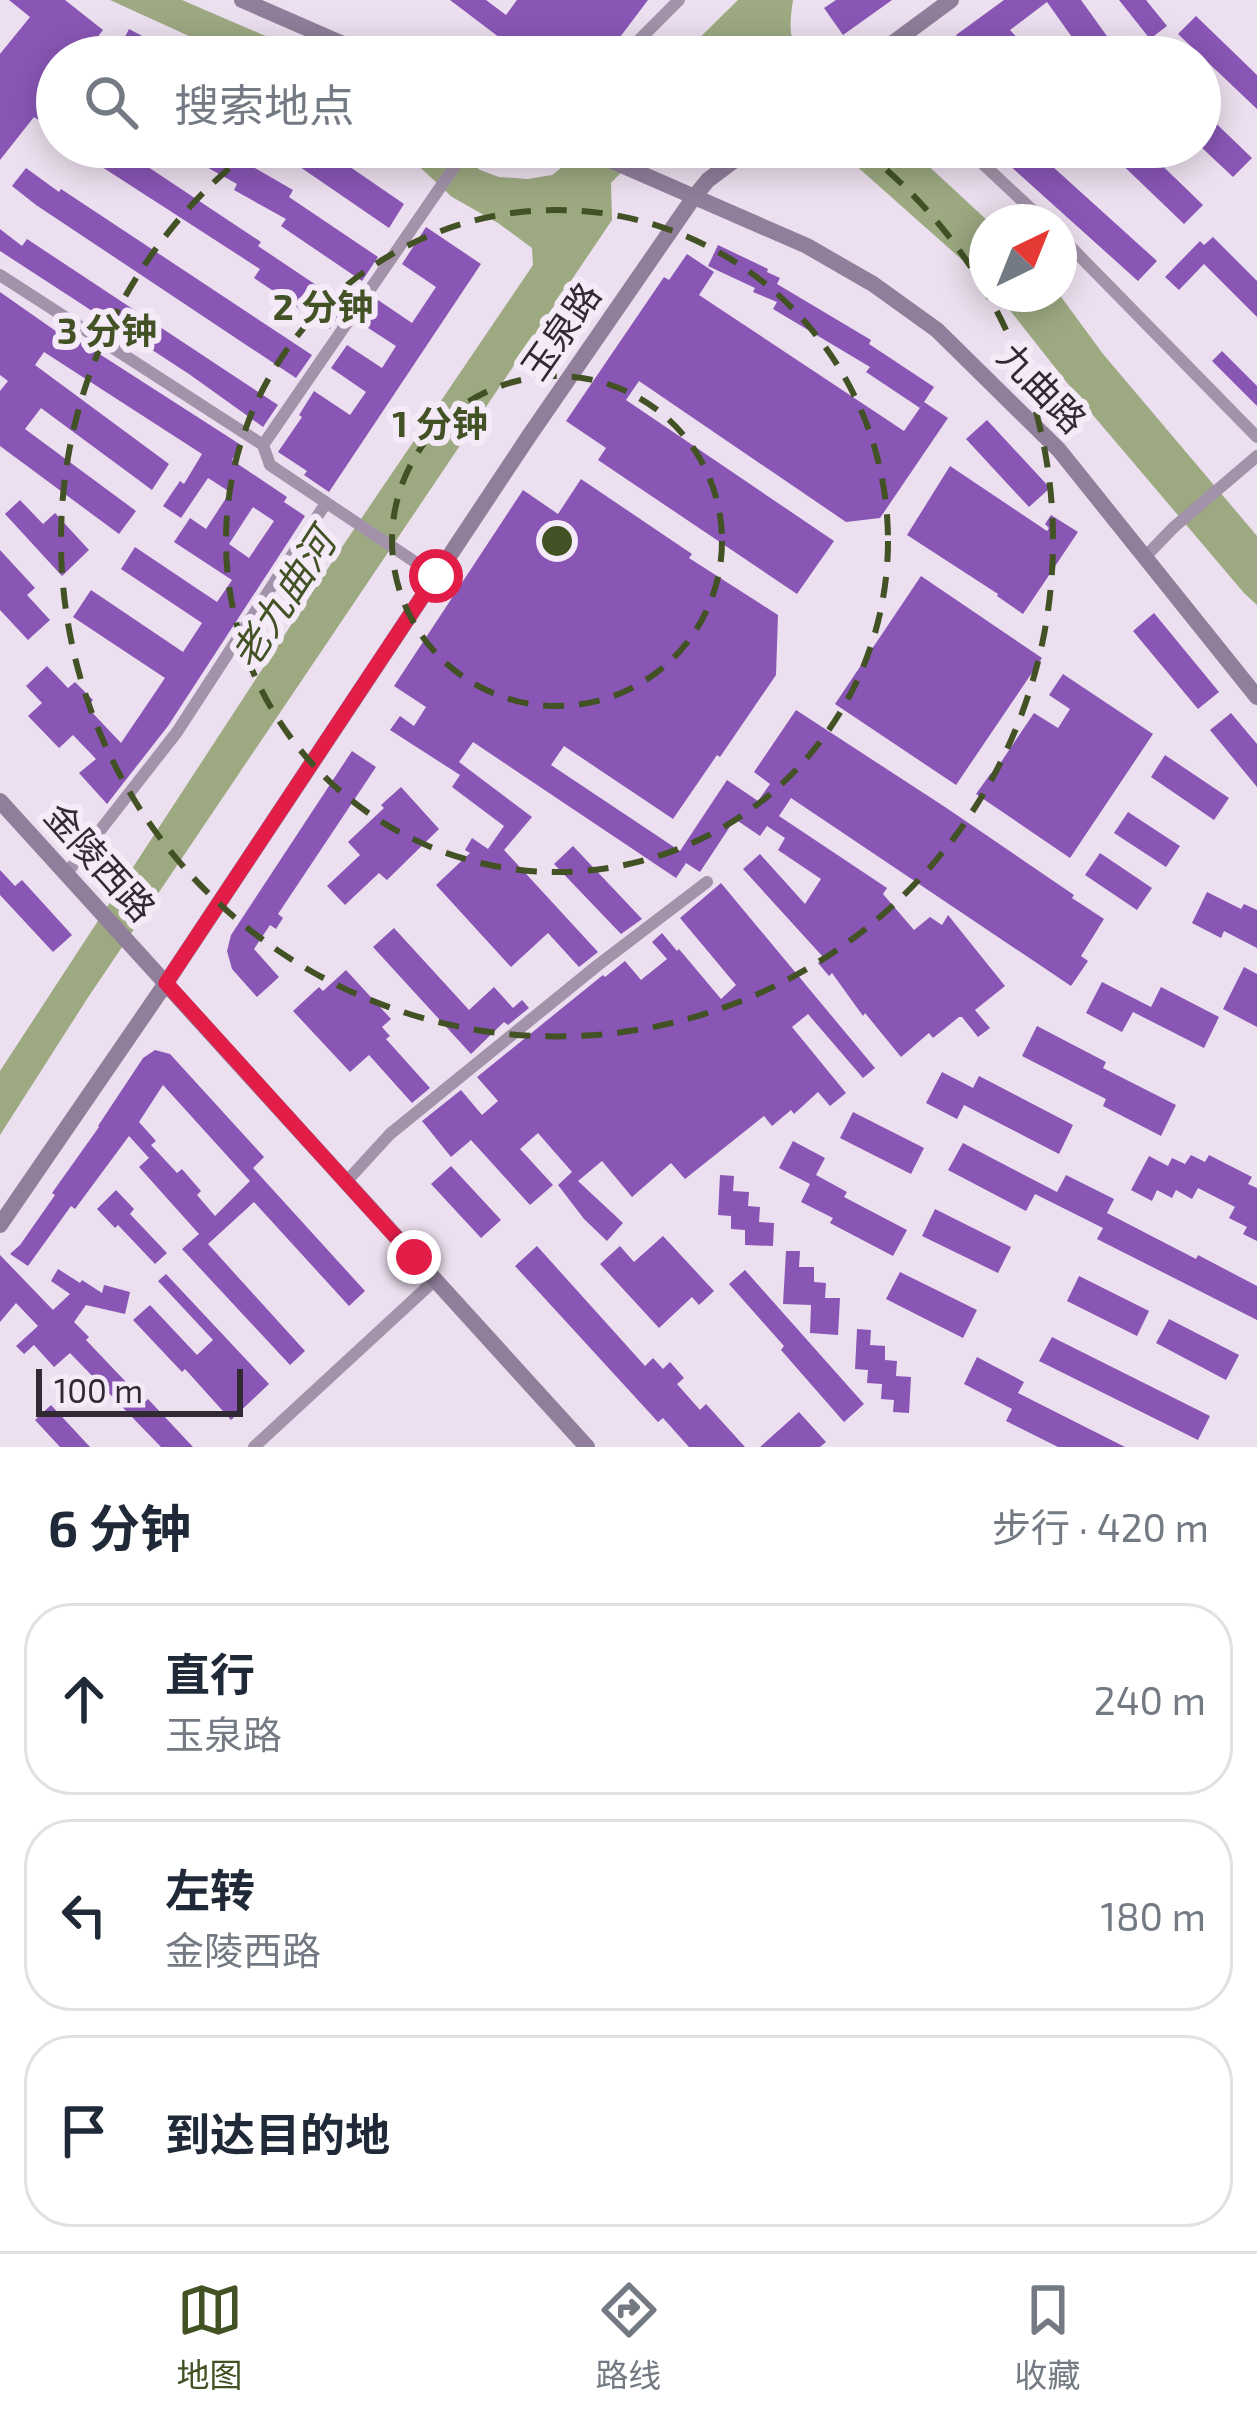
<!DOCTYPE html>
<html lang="zh">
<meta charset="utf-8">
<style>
body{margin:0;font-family:"Exo 2","Noto Sans SC",sans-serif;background:#f6f6f7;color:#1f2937}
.compass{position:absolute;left:969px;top:204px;width:108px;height:108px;border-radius:50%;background:#fff;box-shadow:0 6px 30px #0003;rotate:43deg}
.scale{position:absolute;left:36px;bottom:30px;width:207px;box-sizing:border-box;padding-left:12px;border:6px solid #312a35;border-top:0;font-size:33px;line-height:42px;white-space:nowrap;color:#312a35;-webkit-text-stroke:9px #f5ebf8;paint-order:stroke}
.stop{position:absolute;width:36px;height:36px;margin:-27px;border:9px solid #e11d48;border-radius:50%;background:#fff}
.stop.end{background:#e11d48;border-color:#fff;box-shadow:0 3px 12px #0008}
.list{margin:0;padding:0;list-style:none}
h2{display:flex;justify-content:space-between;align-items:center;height:156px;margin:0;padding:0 48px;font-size:51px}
h2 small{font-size:39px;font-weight:400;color:#747a83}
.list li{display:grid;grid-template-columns:78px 1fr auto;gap:36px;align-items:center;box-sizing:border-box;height:192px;margin:0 24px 24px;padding:0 24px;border:3px solid #e0e1e3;border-radius:48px}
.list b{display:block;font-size:45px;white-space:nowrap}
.list p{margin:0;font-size:39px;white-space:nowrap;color:#747a83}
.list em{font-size:39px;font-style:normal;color:#747a83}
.icon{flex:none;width:66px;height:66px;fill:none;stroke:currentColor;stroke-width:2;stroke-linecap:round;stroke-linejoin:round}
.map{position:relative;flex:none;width:1257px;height:1447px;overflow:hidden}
.search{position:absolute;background:#fff;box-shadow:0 6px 30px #0003;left:36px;right:36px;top:36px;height:132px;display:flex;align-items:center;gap:30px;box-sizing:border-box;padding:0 42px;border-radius:66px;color:#747a83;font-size:45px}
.sheet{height:804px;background:#fff}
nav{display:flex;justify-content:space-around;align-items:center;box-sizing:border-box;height:168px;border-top:3px solid #e0e1e3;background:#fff;font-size:33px;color:#747a83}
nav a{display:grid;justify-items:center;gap:6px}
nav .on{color:#425225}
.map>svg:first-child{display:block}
.water{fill:#9ca981}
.building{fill:#8956b6;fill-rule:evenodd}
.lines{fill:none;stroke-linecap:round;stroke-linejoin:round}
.street{stroke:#a392a9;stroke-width:12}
.secondary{stroke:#907e9a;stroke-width:16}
.route{stroke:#e11d48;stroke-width:15}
.ring{fill:none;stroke:#425225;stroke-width:6;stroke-dasharray:21 15}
.labels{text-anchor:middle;stroke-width:12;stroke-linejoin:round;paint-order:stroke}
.street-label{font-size:36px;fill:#312a35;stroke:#f5ebf8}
.water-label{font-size:39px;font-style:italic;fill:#425225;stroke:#f5ebf8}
.centre{fill:#425225;stroke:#f5ebf8;stroke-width:6}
.ring-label{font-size:36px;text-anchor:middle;font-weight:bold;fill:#425225;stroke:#f5ebf8;stroke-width:12;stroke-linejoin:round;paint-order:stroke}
</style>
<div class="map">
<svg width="1257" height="1447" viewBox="0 0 1257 1447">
<rect width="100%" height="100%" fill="#ecdfef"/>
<path class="water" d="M110 0H182L314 57H235Z
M738 0H793C790 21 787 40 802 57H680Z
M398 147H452L480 170 499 177 528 179 552 175 588 147H646L611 183 612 220 87 999 0 1135V1071L342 547 533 265 532 248 498 223 452 197Z
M835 147H908L989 222H987V282Z
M997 294H1059L1103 354 1257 536V605L1244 593 1087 408Z"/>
<path class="building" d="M9 0H65L103 30 82 57H57V132L34 117 0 160V54L30 17Z
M450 0H486L506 15 517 0H648L605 57H525Z
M836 0H892L843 35 824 8Z
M1004 0H1081L1122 57H1086L1047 2 1010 30 1035 57H1000L989 45 972 57 956 35Z
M1119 0H1146L1167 26 1150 39Z
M1196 16 1257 75V109L1178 34Z
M129 29 182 57H115Z
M1200 108 1252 158 1233 177 1200 146Z
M91 147H118L261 242 258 246 346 305 330 329 254 278 260 269 85 156Z
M171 147H223L233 153 232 155 293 190 289 197 378 257 362 281 281 226 286 219 234 190 237 184Z
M271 147H321L404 204 389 228Z
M989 147H1031L1157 261 1138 281Z
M1114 147H1143L1203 205 1184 224 1109 152Z
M26 168 59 192 61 189 312 355 296 378 36 205 12 186Z
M426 227 481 264 329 492 304 475 307 471 278 452 302 417 299 415 314 391 350 415 366 392 331 368 347 345 382 368 396 346 362 324 378 300 412 323 436 287 402 264Z
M0 229 22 246 27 239 278 405 263 427 189 374 0 251Z
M1213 237 1257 281V317L1204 264 1179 290 1165 277 1200 241 1204 245Z
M718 245 768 269 767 272 780 278 777 284 871 340 869 344 934 387 920 408 866 372 870 367 773 309 777 302 753 292 755 288 708 266Z
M687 254 714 272 699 295 904 431 924 402 948 418 880 518 846 522 639 381 626 400 834 541 797 594 598 460 606 448 566 421 664 277 669 280Z
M0 292 70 341 73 337 241 445 232 460 287 497 284 502 305 516 168 726 107 804 79 773 96 759 73 735 59 748 28 716 42 703 26 686 47 666 68 688 75 682 93 700 87 707 121 743 165 678 73 617 91 590 183 652 202 623 121 569 135 547 217 602 232 580 174 542 190 518 206 529 230 492 208 478 181 518 163 506 180 481 184 484 202 454 44 352 35 365 169 464 152 490 41 408 25 429 136 511 119 534 0 446V391L8 381 0 375ZM253 507 274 521 249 558 229 544Z
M1222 351 1257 386V406L1212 361Z
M987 420 1050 488 1029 507 966 439Z
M950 466 1047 531 1049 528 1045 524 1051 515 1078 532 1023 614 997 596 998 594 907 535Z
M581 479 692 554 689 558 778 615 776 675 720 757 717 755 673 819 564 746 551 765 680 851 727 780 758 801 770 784 754 772 796 710 945 807 1074 895 1072 898 1104 919 1081 956 1088 961 1071 986 791 798 779 816 887 888 883 894 914 930 930 917 942 925 948 915 1005 986 975 1010 990 1028 978 1037 962 1017H959L933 1038 929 1033 901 1057 865 1013 863 1016 832 973 829 976 818 963 824 958 743 869 760 854 805 904 821 879 778 850 785 838 767 826 760 836 735 819 700 872 686 863 676 878 473 742 459 762 532 817 504 850 598 952 579 967 548 933 511 967 436 885 470 853 465 850 472 838 488 849 504 826 452 787 460 775 390 730 400 716 414 726 426 707 394 686 523 490 558 514Z
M20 500 43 524 55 513 89 550 62 576 5 514Z
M0 550 35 588 27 595 50 620 28 640 0 610Z
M921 576 1042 658 956 785 835 704Z
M1154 613 1219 692 1198 709 1133 631Z
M1063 674 1153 734 1070 858 976 794 991 773 993 774 1034 713 1058 728 1070 709 1049 695Z
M1231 713 1257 744V787L1210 730Z
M352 751 376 767 278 914 283 918 276 929 270 925 254 949 279 977 257 997 232 969 227 951 231 935Z
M1165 755 1229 798 1214 820 1151 777Z
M401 787 439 829 387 880 379 873 345 905 327 886 360 855 348 842 384 808 381 805Z
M1128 812 1180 846 1166 867 1114 833Z
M573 846 642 919 621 934 554 864Z
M1100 853 1152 888 1137 910 1085 875Z
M0 870 15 886 22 880 72 935 53 952 0 895Z
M721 883 875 1068 863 1078 808 1014 792 1027 846 1093 830 1106 818 1092 794 1114 791 1110 772 1126 764 1116 685 1179 671 1163 632 1197 602 1161 578 1181 623 1223 607 1241 584 1219 558 1185 572 1172 538 1133 520 1149 553 1185 530 1205 471 1140 451 1157 422 1121 461 1090 482 1115 498 1101 477 1077 603 975 605 977 625 961 641 980 667 959 652 942 662 933 677 951 679 949 721 999 736 985 680 918Z
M1207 892 1241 909 1244 904 1257 910V948L1224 931 1221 938 1192 923Z
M394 928 469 1010 494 987 513 1008 522 1000 529 1008 508 1025 504 1022 471 1054 373 947Z
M1244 967 1257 974V1027L1223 1009Z
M346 970 391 1019 382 1027 390 1036 386 1039 430 1088 412 1103 369 1055 350 1072 293 1011 319 987 323 991Z
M1102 982 1151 1007 1161 987 1219 1017 1204 1048 1133 1012 1122 1032 1086 1013Z
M1037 1026 1106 1062 1103 1068 1176 1105 1161 1136 1103 1106 1106 1099 1022 1056Z
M155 1050 170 1054 264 1157 253 1168 365 1291 349 1306 254 1202 208 1244 305 1351 290 1365 182 1249 199 1234 139 1167 149 1158 129 1136 75 1209 71 1206 28 1266 10 1254 20 1245 55 1195 52 1193 99 1127 98 1126 143 1058ZM163 1085 250 1181 215 1216 197 1195 201 1191 182 1169 177 1173 151 1145 156 1141 139 1122Z
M942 1072 973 1088 979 1076 1073 1125 1059 1154 964 1105 957 1119 926 1103Z
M853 1112 924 1148 911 1174 840 1138Z
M793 1141 825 1158 816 1175 847 1192 844 1197 907 1230 893 1256 830 1223 833 1218 801 1202 810 1184 779 1168Z
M963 1143 1057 1192 1066 1175 1114 1199 1107 1213 1196 1259 1198 1255 1257 1286V1320L1097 1239 1103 1228 1035 1194 1026 1211 948 1170Z
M1191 1155 1205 1162 1209 1155 1252 1177 1248 1184 1257 1188V1241L1243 1234 1247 1227 1229 1218 1235 1207 1198 1188 1192 1199 1176 1190 1172 1198 1157 1190 1152 1201 1131 1190 1149 1156 1168 1166 1172 1158 1185 1164Z
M451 1166 501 1220 481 1238 431 1184Z
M720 1175 734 1176 733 1191 749 1192 748 1206 760 1207 759 1222 774 1223 773 1246 745 1245V1230L731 1229V1216L718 1215Z
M116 1190 134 1209 130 1214 167 1253 155 1264 118 1225 115 1228 97 1209Z
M935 1209 1011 1247 998 1273 922 1236Z
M663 1236 714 1291 699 1305 692 1297 659 1328 600 1264 620 1246 634 1262Z
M537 1246 645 1366 653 1358 663 1369 670 1362 684 1378 677 1384 700 1410 706 1404 745 1447H689L663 1418 658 1422 515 1266Z
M786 1251H800L799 1267H814V1282L826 1283 825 1298H840L838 1335 810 1333 811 1305 783 1304Z
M0 1255 53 1310 70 1294 51 1281 58 1269 80 1283 82 1280 102 1293 104 1285 130 1292 125 1314 86 1305 74 1322 89 1337 86 1340 145 1402 148 1399 193 1447H161L70 1353 54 1367 34 1345 24 1354 16 1346 38 1326 16 1303 0 1322Z
M745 1270 864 1404 844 1422 781 1350 784 1346 729 1284Z
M900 1272 977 1310 963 1338 886 1299Z
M166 1274 269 1384 231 1420 185 1369 182 1372 133 1320 150 1305 197 1355 213 1340 158 1281Z
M1079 1276 1149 1311 1137 1336 1067 1301Z
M1169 1319 1239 1355 1226 1380 1156 1343Z
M857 1329 871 1330 870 1345 885 1346V1360L897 1361 896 1376 911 1377 909 1413 893 1412 894 1400 881 1399 882 1384 867 1383 868 1370 855 1369Z
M1052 1337 1210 1416 1198 1440 1039 1361Z
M977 1357 1024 1382 1018 1393 1125 1447H1058L1006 1421 1012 1409 964 1384Z
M51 1405 90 1447H60L35 1420Z
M799 1412 826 1442 820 1447H760Z"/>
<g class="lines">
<path class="street" d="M622 57 679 0
M965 147 1045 222
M1059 235 1257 437
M0 275 263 445 270 465 436 576
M263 445 468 147
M1144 558 1174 527 1257 456
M66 874 177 732 326 503
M346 1182 390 1134 598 965 707 882
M254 1447 435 1280"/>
<path class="secondary" d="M242 0 373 57
M874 57 951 0
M580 147 807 246 873 284 937 330 1059 450 1257 697
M0 801 587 1447
M0 1225 166 983 529 436 694 197 708 180 752 147"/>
</g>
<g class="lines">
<path class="route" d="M414 1257 166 983 436 576"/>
</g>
<g class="ring">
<circle cx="557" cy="541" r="165"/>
<circle cx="557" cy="541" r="331"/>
<path d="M450 57A496 496 0 0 1 664 57M859 147A496 496 0 1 1 255 147"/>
</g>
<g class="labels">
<g class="street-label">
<text transform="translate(561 331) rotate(-55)" y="13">玉泉路</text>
<text transform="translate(1042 388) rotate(46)" y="13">九曲路</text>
<text transform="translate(100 862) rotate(48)" y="13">金陵西路</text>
</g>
<g class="water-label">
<text transform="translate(283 599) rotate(-57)" y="14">老九曲河</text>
</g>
</g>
<circle cx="557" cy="541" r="18" class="centre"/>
<g class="ring-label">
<text x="323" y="320">2 分钟</text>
<text x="107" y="344">3 分钟</text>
<text x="440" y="437">1 分钟</text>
</g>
</svg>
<svg class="compass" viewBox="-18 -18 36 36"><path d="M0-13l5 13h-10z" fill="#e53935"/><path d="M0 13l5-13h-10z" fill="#747a83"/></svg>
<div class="scale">100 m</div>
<div class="stop" style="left:436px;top:576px"></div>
<div class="stop end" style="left:414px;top:1257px"></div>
<div class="search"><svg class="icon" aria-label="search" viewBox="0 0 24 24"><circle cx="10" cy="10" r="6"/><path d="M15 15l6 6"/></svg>搜索地点</div>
</div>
<section class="sheet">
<h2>6 分钟<small>步行 · 420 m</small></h2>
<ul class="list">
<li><svg class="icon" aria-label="ahead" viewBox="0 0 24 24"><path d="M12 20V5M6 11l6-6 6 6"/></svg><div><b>直行</b><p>玉泉路</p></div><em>240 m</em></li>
<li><svg class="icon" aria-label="left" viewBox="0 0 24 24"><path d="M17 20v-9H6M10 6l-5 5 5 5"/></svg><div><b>左转</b><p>金陵西路</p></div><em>180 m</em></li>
<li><svg class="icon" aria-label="arrive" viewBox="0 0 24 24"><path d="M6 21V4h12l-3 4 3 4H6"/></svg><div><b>到达目的地</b></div></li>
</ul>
</section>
<nav>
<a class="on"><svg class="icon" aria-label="map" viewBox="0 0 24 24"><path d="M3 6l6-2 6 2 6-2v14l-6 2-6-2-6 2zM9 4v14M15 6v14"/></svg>地图</a>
<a><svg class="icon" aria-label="directions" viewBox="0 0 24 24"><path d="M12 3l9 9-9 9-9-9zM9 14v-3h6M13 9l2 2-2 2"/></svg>路线</a>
<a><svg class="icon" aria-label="saved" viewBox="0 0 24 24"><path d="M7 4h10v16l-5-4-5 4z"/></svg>收藏</a>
</nav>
